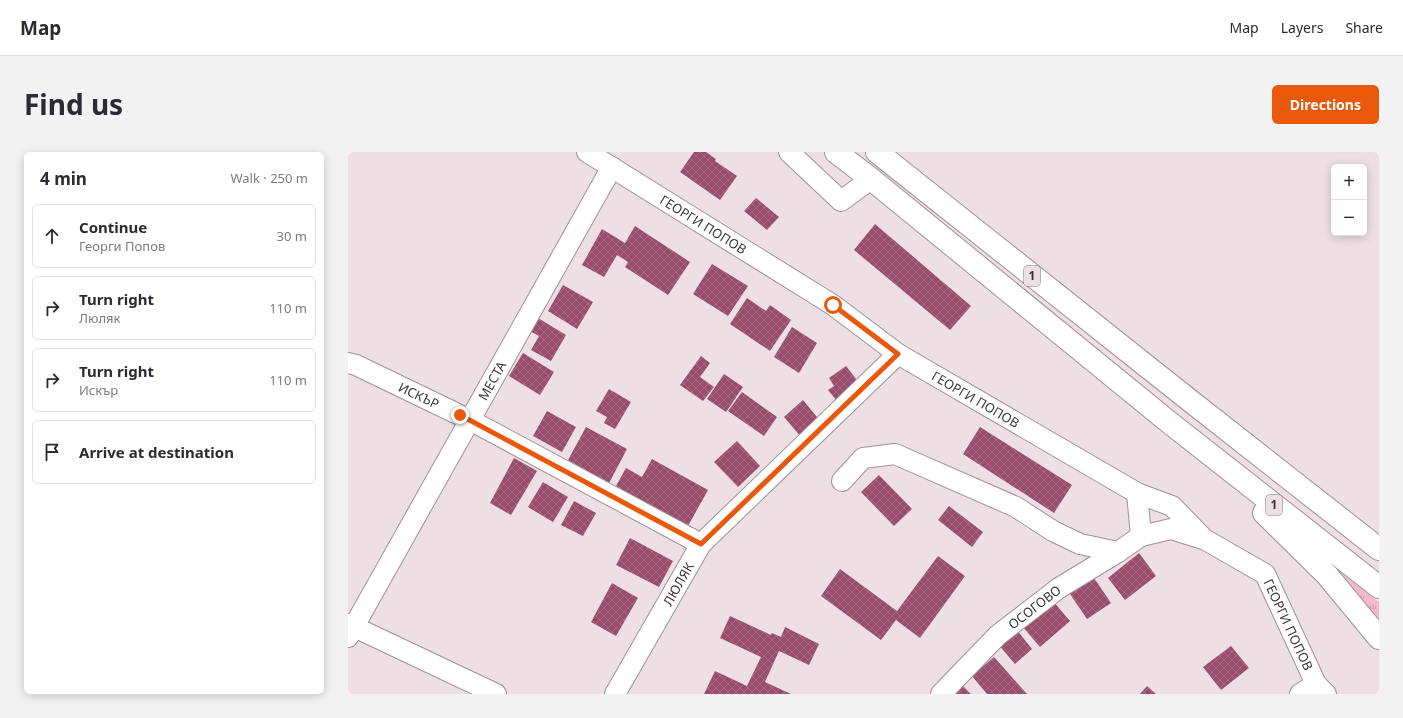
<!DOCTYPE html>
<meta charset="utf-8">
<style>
body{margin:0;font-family:"Noto Sans",sans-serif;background:#f2f2f3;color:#2b2b33}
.controls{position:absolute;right:12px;top:12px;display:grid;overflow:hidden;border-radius:6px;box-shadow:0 2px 10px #0003}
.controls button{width:36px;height:36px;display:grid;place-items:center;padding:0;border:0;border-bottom:1px solid #e1e1e2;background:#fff;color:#2b2b33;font:20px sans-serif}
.stop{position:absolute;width:12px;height:12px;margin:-9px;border:3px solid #ea580c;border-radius:50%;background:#fff}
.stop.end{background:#ea580c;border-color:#fff;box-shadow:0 1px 4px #0008}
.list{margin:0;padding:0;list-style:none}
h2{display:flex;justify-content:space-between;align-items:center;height:52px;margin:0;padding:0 16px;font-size:17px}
h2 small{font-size:13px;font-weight:400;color:#7c7c81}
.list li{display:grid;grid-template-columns:26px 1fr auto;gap:12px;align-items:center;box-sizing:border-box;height:64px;margin:0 8px 8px;padding:0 8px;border:1px solid #e1e1e2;border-radius:6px}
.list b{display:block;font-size:15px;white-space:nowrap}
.list p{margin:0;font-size:13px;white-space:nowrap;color:#7c7c81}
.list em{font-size:13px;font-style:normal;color:#7c7c81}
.icon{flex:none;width:22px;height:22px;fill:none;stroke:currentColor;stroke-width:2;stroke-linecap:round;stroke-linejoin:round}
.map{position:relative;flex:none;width:1031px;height:542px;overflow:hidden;border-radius:6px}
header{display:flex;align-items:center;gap:24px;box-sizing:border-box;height:56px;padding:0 20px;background:#fff;border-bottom:1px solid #e1e1e2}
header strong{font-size:19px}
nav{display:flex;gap:22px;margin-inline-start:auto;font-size:14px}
.intro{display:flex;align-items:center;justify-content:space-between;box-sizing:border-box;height:96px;padding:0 24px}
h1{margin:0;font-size:28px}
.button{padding:10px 18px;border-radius:6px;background:#ea580c;color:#fff;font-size:14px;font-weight:700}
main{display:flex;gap:24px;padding:0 24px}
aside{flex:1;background:#fff;border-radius:6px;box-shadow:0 2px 10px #0003}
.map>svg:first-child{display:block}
.grass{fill:url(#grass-tufts)}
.building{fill:url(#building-cross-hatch)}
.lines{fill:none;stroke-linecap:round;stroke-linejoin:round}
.minor-casing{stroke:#9e9296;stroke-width:22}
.major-casing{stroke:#9e9296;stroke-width:24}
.minor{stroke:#fff;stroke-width:20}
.major{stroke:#fff;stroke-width:22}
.route{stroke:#ea580c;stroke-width:5}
.labels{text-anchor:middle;stroke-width:4;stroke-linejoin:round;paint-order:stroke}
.shield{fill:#eddfe4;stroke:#70696c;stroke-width:1}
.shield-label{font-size:12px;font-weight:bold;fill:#3b3638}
.street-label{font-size:13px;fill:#3b3638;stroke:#eddfe4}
</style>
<header>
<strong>Map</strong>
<nav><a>Map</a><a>Layers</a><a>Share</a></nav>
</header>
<div class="intro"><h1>Find us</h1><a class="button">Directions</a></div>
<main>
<aside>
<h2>4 min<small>Walk · 250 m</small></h2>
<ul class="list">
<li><svg class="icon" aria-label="ahead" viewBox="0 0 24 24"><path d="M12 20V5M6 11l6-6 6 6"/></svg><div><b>Continue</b><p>Георги Попов</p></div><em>30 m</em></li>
<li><svg class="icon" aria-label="right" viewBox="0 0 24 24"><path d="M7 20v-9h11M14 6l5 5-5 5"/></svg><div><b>Turn right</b><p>Люляк</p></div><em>110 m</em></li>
<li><svg class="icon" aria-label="right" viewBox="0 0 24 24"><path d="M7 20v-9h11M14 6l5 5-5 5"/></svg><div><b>Turn right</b><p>Искър</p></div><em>110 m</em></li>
<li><svg class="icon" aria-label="arrive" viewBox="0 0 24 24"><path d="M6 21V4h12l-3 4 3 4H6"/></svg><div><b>Arrive at destination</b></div></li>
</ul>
</aside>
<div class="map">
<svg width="1031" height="542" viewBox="0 0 1031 542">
<defs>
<pattern id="grass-tufts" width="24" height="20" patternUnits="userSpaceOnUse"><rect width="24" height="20" fill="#f5b8cd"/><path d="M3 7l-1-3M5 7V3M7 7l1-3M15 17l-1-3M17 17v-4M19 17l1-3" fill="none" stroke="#c896a7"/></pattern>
<pattern id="building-cross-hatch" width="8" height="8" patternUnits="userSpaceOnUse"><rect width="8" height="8" fill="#994d6b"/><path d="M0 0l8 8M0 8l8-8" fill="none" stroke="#a46a81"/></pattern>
</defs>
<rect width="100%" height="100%" fill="#eddfe4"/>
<path class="grass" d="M988 417 1031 450V473Z"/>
<path class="building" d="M346 0H358L368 7 367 9 389 24 372 48 332 20Z
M408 46 431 65 419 78 396 59Z
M527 72 623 154 602 178 506 98Z
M287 74 342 110 320 143 277 115 280 110 269 103 256 125 234 113 254 77 277 91Z
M364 112 400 134 380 164 345 142Z
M215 133 245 150 229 177 200 159Z
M399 146 418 159 422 153 443 168 422 199 382 172Z
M190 166 218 183 203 209 183 198 191 184 182 179Z
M444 175 469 191 451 221 426 205Z
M175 201 206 220 192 243 161 224Z
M353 204 362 211 352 225 366 235 355 249 332 233Z
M498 214 512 232 489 249 480 238 486 234 481 226Z
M376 222 395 235 378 260 359 247Z
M261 237 283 250 267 277 256 271 259 265 248 259Z
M394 240 429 265 416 284 380 259Z
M455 248 473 270 454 286 436 265Z
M199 259 228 275 214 300 185 284Z
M238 275 279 297 261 331 220 308Z
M632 275 724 333 706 361 615 302Z
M389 289 412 314 390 335 366 310Z
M166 306 189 319 163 363 142 351Z
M304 307 360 338 340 374 268 334 278 316 294 325Z
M531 323 564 357 546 374 513 340Z
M195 330 220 345 205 370 180 355Z
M226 349 248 361 235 384 213 373Z
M601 354 635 380 624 395 590 368Z
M282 386 325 409 311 435 268 413Z
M791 401 808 424 777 448 760 426Z
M590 404 617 424 572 486 548 468 533 488 473 444 492 417 549 459Z
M744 423 763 451 739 467 720 439Z
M264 431 290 446 268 484 243 470Z
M704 448 722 469 692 495 674 474Z
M382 464 423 483 424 481 433 485 437 475 471 492 461 513 431 499 417 530 443 542H356L367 519 399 534 413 505 372 486Z
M668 477 684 497 667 512 650 492Z
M883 494 901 516 873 538 855 515Z
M646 505 679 542H639L624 524Z
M613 532 623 542H604Z
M799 534 808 542H792Z"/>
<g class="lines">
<g class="minor-casing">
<g id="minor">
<path id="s1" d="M239 0 485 153 550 202 789 341 824 354 856 387 917 422 968 532 978 542"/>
<path d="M441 0 493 49 523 27"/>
<path id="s2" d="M0 211 8 213 122 268 353 392"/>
<path d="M494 329 515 306 547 302 668 355 705 379 732 392 770 400"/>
<path d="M789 341 793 384"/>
<path d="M0 472 148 542"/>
<path id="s3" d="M0 485 264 15"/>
<path id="s4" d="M267 542 353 392 550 202"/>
<path id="s5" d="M593 542 650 483 711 436 770 400 793 384 823 377 855 387"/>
<path d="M952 542 968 532"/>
</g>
</g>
<g class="major-casing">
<path id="major" d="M488 0 523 27 822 271 1031 435
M529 0 840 247 1031 397
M916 361 979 423 1031 486"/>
</g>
<use href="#minor" class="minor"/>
<use href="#major" class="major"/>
</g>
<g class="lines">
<path class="route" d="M112 263 353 392 550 202 485 153"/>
</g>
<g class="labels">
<g class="shield">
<rect x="676" y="114" width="16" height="20" rx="3"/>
<rect x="918" y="343" width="16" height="20" rx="3"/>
</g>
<g class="shield-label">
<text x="684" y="128">1</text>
<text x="926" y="357">1</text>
</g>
<g class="street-label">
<text dy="5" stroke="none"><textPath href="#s1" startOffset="137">ГЕОРГИ ПОПОВ</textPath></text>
<text dy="5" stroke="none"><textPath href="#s3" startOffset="294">МЕСТА</textPath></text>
<text dy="5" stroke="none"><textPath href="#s2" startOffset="78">ИСКЪР</textPath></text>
<text dy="5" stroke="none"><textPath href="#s1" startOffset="461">ГЕОРГИ ПОПОВ</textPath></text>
<text dy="5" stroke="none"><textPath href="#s4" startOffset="127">ЛЮЛЯК</textPath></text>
<text dy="5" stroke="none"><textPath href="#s5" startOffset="128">ОСОГОВО</textPath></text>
<text dy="5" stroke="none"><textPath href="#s1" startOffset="857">ГЕОРГИ ПОПОВ</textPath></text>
</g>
</g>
</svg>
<div class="controls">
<button>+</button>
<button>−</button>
</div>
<div class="stop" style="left:485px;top:153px"></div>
<div class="stop end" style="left:112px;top:263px"></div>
</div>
</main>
